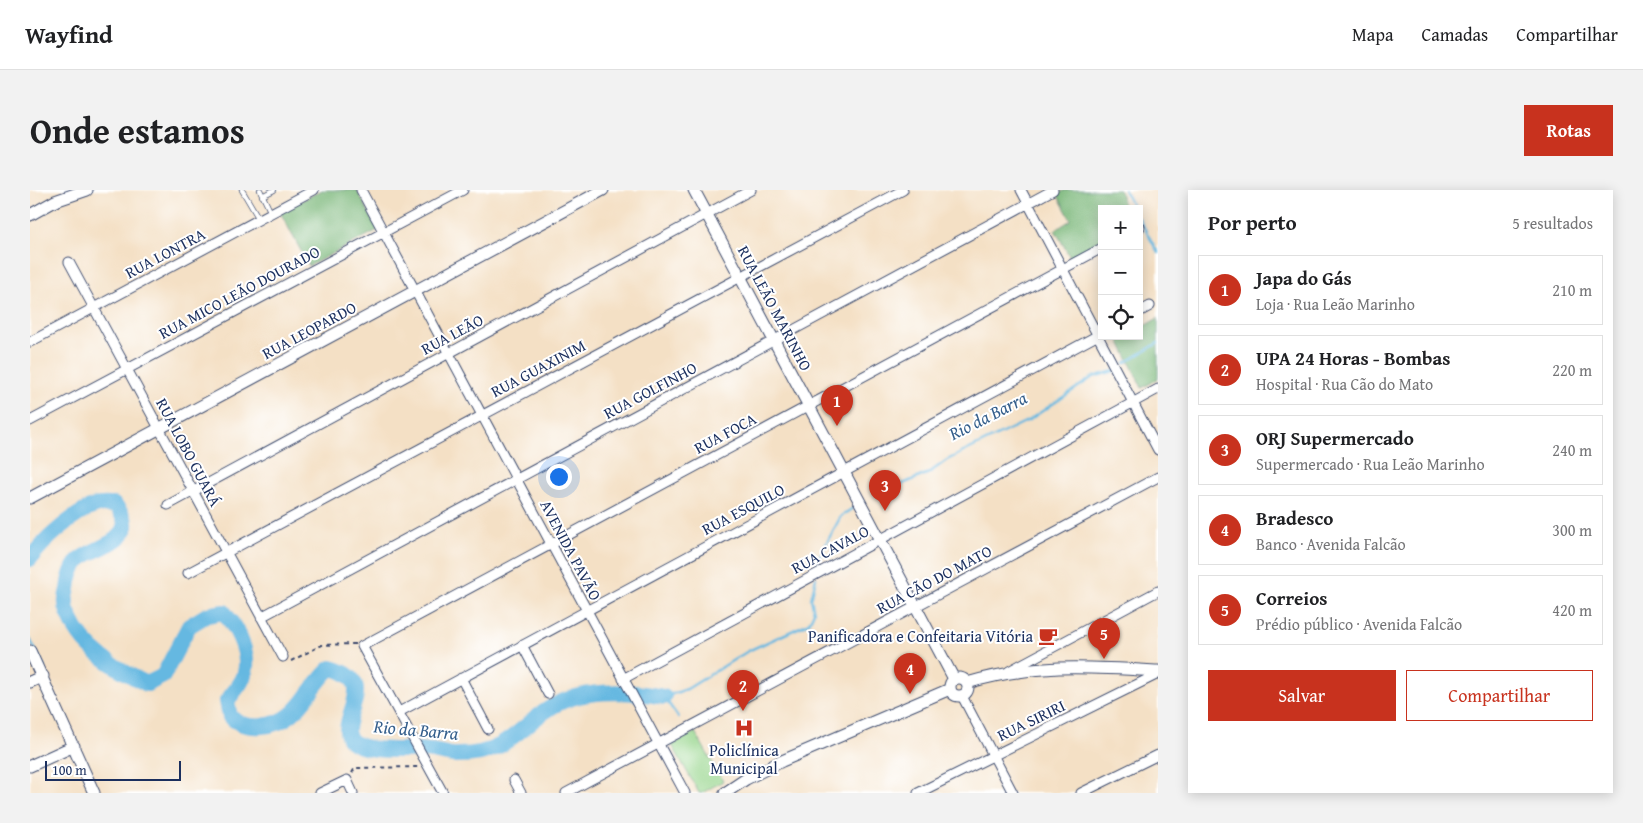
<!DOCTYPE html>
<html lang="pt">
<meta charset="utf-8">
<style>
body{margin:0;font-family:"Gentium Book Plus",serif;background:#f2f2f2;color:#202124}
.controls{position:absolute;right:15px;top:15px;display:grid;overflow:hidden;border-radius:0px;box-shadow:0 2px 12px #0003}
.controls button{width:45px;height:45px;display:grid;place-items:center;padding:0;border:0;border-bottom:1px solid #e0e0e0;background:#fff;color:#202124;font:25px sans-serif}
.scale{position:absolute;left:15px;bottom:12px;width:136px;box-sizing:border-box;padding-left:5px;border:2px solid #1b2f5e;border-top:0;font-size:14px;line-height:18px;white-space:nowrap;color:#1b2f5e;-webkit-text-stroke:4px #fff;paint-order:stroke}
.you{position:absolute;left:528px;top:286px;width:18px;height:18px;margin:-12px;border:4px solid #fff;border-radius:50%;background:#1a73e8;box-shadow:0 0 0 8px #1a73e833}
.badge{display:grid;place-items:center;width:32px;height:32px;border-radius:50%;background:#c8321e;color:#fff;font-size:16px;font-weight:700}
.pin{position:absolute;translate:-50% -41px;filter:drop-shadow(0 1px 2px #0008)}
.pin::after{content:'';position:absolute;top:26px;width:18px;height:15px;background:inherit;clip-path:polygon(0 0,100% 0,50% 100%)}
.list{margin:0;padding:0;list-style:none}
h2{display:flex;justify-content:space-between;align-items:center;height:65px;margin:0;padding:0 20px;font-size:21px}
h2 small{font-size:16px;font-weight:400;color:#757577}
.list li{display:grid;grid-template-columns:32px 1fr auto;gap:15px;align-items:center;box-sizing:border-box;height:70px;margin:0 10px 10px;padding:0 10px;border:1px solid #e0e0e0;border-radius:0px}
.list b{display:block;font-size:19px;white-space:nowrap}
.list p{margin:0;font-size:16px;white-space:nowrap;color:#757577}
.list em{font-size:16px;font-style:normal;color:#757577}
.actions{display:flex;gap:10px;padding:15px 20px}
.actions a{flex:1;padding:11px 0;border:1px solid #c8321e;border-radius:0px;text-align:center;font-size:18px;color:#c8321e}
.actions .main{background:#c8321e;color:#fff}
.icon{flex:none;width:28px;height:28px;fill:none;stroke:currentColor;stroke-width:2;stroke-linecap:round;stroke-linejoin:round}
.map{position:relative;flex:none;width:1128px;height:603px;overflow:hidden;border-radius:0px}
header{display:flex;align-items:center;gap:30px;box-sizing:border-box;height:70px;padding:0 25px;background:#fff;border-bottom:1px solid #e0e0e0}
header strong{font-size:24px}
nav{display:flex;gap:28px;margin-inline-start:auto;font-size:18px}
.intro{display:flex;align-items:center;justify-content:space-between;box-sizing:border-box;height:120px;padding:0 30px}
h1{margin:0;font-size:35px}
.button{padding:12px 22px;border-radius:0px;background:#c8321e;color:#fff;font-size:18px;font-weight:700}
main{display:flex;gap:30px;padding:0 30px}
aside{flex:1;background:#fff;border-radius:0px;box-shadow:0 2px 12px #0003}
.map>svg:first-child{display:block}
.green{fill:#96d58b;stroke:#588274}
.forest{fill:#78b677;stroke:#4a726a}
.lines{fill:none;stroke-linecap:round;stroke-linejoin:round}
.stream{stroke:#65b8e1;stroke-width:2.5}
.river{stroke:#65b8e1;stroke-width:16}
.lane-casing{stroke:#3c4a6d;stroke-width:6}
.street-casing{stroke:#3c4a6d;stroke-width:11}
.secondary-casing{stroke:#3c4a6d;stroke-width:13}
.path{stroke:#3c4a6d;stroke-width:2;stroke-dasharray:4 4;stroke-linecap:butt}
.lane{stroke:#fff;stroke-width:4.5}
.street{stroke:#fff;stroke-width:9}
.secondary{stroke:#fff;stroke-width:11}
.labels{text-anchor:middle;stroke-width:4;stroke-linejoin:round;paint-order:stroke}
.street-label{font-size:16px;fill:#1b2f5e;stroke:#fff}
.poi-label{font-size:16px;fill:#1b2f5e;stroke:#fff;text-anchor:end}
.water-label{font-size:18px;font-style:italic;fill:#355f8c;stroke:#fff}
</style>
<header>
<strong>Wayfind</strong>
<nav><a>Mapa</a><a>Camadas</a><a>Compartilhar</a></nav>
</header>
<div class="intro"><h1>Onde estamos</h1><a class="button">Rotas</a></div>
<main>
<div class="map">
<svg width="1128" height="603" viewBox="0 0 1128 603">
<rect width="100%" height="100%" fill="#fff"/>
<filter id="ink" filterUnits="userSpaceOnUse"><feTurbulence type="fractalNoise" baseFrequency=".02" numOctaves="2"/><feDisplacementMap in="SourceGraphic" scale="10" xChannelSelector="R" yChannelSelector="G"/><feConvolveMatrix kernelMatrix="1 2 1 2 8 2 1 2 1" color-interpolation-filters="sRGB"/></filter>
<filter id="wash" filterUnits="userSpaceOnUse"><feTurbulence type="fractalNoise" baseFrequency=".0096" numOctaves="4" result="noise"/><feDisplacementMap in="SourceGraphic" scale="20" xChannelSelector="R" yChannelSelector="G"/><feGaussianBlur stdDeviation="1.12" result="paint"/><feColorMatrix in="noise" values="0 0 0 0 0 0 0 0 0 0 0 0 0 0 0 0 0 1.4 0 .05"/><feComposite in="paint" operator="in"/></filter>
<g filter="url(#wash)">
<rect width="100%" height="100%" fill="#f4e0c5"/>
<path class="green" d="M665 542 693 591 672 603H669L642 555Z"/>
<path class="forest" d="M292 0H327L348 40 279 76 250 22Z
M1035 0H1089L1092 5 1093 19H1072V49L1041 69 1025 40 1041 30 1027 4Z
M1128 128V189L1112 198 1089 150 1095 146H1109V139Z"/>
<g class="lines">
<path class="stream" d="M1094 0 1104 19
M1109 28 1128 63
M1095 173 1128 153
M849 304 899 283 917 270 999 230 1063 187 1084 181
M787 380 789 367 811 326 826 316
M0 449 14 477
M648 527 634 507 657 499 718 461 779 433 784 422 781 409 786 388"/>
<path class="river" d="M0 369C12 352 44 323 65 316 70 314 78 315 84 315 119 350 62 356 48 371 41 380 39 388 38 399 37 404 35 409 36 414 36 419 39 424 41 429 54 460 87 479 117 494L133 486 159 436 177 425 194 422C208 441 225 469 211 492 207 499 201 505 197 511L200 527C211 535 218 537 232 536 270 533 276 500 301 478 361 493 289 542 331 556 353 563 379 558 402 561 411 562 420 566 428 565 441 565 457 563 469 556 486 547 500 531 517 520 548 498 597 500 634 507"/>
</g>
</g>
<g filter="url(#ink)">
<g class="lines">
<g class="lane-casing">
<path id="lane" d="M212 0 229 29
M230 0 241 23
M232 6 244 0"/>
</g>
<g class="street-casing">
<path id="street" d="M331 0 655 603
M991 0 1128 260
M1109 38 1110 37
M39 72 253 467
M1109 122 1120 116
M0 152 284 0
M0 231 433 0
M138 315 721 0
M158 383 873 0
M231 427 1023 0
M492 455 518 504
M979 481 1128 401
M431 488 458 539
M593 489 1128 199
M932 506 983 603
M369 522 1072 143
M484 590 491 603
M290 603 317 590 323 603
M413 603 332 456 1072 58
M536 603 1128 287
M888 603 1128 484
M1051 603 1128 565"/>
</g>
<g class="secondary-casing">
<path id="secondary" d="M664 0 924 489
M0 25 25 11 57 0
M0 308 573 0
M0 461 64 603
M920 497a9 9 0 1 1 18 0a9 9 0 1 1-18 0Z
M0 492 13 486
M937 493C1004 473 1059 477 1128 481
M0 576 44 556
M695 603 716 589 752 571 920 499"/>
</g>
<path class="path" d="M261 471 292 455 325 454
M322 583 325 578 389 577"/>
<use href="#lane" class="lane"/>
<use href="#street" class="street"/>
<use href="#secondary" class="secondary"/>
</g>
</g>
<defs>
<g id="cafe-bare" transform="scale(1.5)"><path d="M-5.5-4.5H6V0H3Q3 3.5 0 3.5H-2.5Q-5.5 3.5-5.5 0ZM3-3.2v2h1.7v-2ZM-6 4.5H4V6H-6Z" fill="#c8321e" stroke="#fff" stroke-width="2.5" paint-order="stroke"/></g>
<g id="hospital-bare" transform="scale(1.5)"><path d="M-5-5h3v3.5h4V-5h3V5h-3V1.5h-4V5h-3Z" fill="#c8321e" stroke="#fff" stroke-width="2.5" paint-order="stroke"/></g>
</defs>
<g fill-rule="evenodd">
<use href="#cafe-bare" x="1018" y="446"/>
<use href="#hospital-bare" x="714" y="538"/>
</g>
<g class="labels">
<g class="street-label">
<text transform="translate(135 63) rotate(-28)" y="6">RUA LONTRA</text>
<text transform="translate(209 102) rotate(-28)" y="6">RUA MICO LEÃO DOURADO</text>
<text transform="translate(745 118) rotate(62)" y="6">RUA LEÃO MARINHO</text>
<text transform="translate(279 140) rotate(-28)" y="6">RUA LEOPARDO</text>
<text transform="translate(422 144) rotate(-28)" y="6">RUA LEÃO</text>
<text transform="translate(508 178) rotate(-28)" y="6">RUA GUAXINIM</text>
<text transform="translate(620 200) rotate(-28)" y="6">RUA GOLFINHO</text>
<text transform="translate(695 243) rotate(-28)" y="6">RUA FOCA</text>
<text transform="translate(159 262) rotate(62)" y="6">RUA LOBO GUARÁ</text>
<text transform="translate(713 319) rotate(-28)" y="6">RUA ESQUILO</text>
<text transform="translate(800 359) rotate(-28)" y="6">RUA CAVALO</text>
<text transform="translate(541 360) rotate(62)" y="6">AVENIDA PAVÃO</text>
<text transform="translate(904 389) rotate(-28)" y="6">RUA CÃO DO MATO</text>
<text transform="translate(1001 530) rotate(-26)" y="6">RUA SIRIRI</text>
</g>
<g class="poi-label">
<text x="1003" y="452">Panificadora e Confeitaria Vitória</text>
<text x="714" y="566" text-anchor="middle">Policlínica<tspan x="714" dy="18">Municipal</tspan></text>
</g>
<g class="water-label">
<text transform="translate(958 226) rotate(-27)" y="6">Rio da Barra</text>
<text transform="translate(386 540) rotate(5)" y="6">Rio da Barra</text>
</g>
</g>
</svg>
<div class="controls">
<button>+</button>
<button>−</button>
<button><svg class="icon" aria-label="locate" viewBox="0 0 24 24"><circle cx="12" cy="12" r="6"/><path d="M12 2v4M12 18v4M2 12h4M18 12h4"/></svg></button>
</div>
<div class="scale">100 m</div>
<div class="you"></div>
<div class="pin badge" style="left:807px;top:236px">1</div>
<div class="pin badge" style="left:713px;top:521px">2</div>
<div class="pin badge" style="left:855px;top:321px">3</div>
<div class="pin badge" style="left:880px;top:504px">4</div>
<div class="pin badge" style="left:1074px;top:469px">5</div>
</div>
<aside>
<h2>Por perto<small>5 resultados</small></h2>
<ul class="list">
<li><span class="badge">1</span><div><b>Japa do Gás</b><p>Loja · Rua Leão Marinho</p></div><em>210 m</em></li>
<li><span class="badge">2</span><div><b>UPA 24 Horas - Bombas</b><p>Hospital · Rua Cão do Mato</p></div><em>220 m</em></li>
<li><span class="badge">3</span><div><b>ORJ Supermercado</b><p>Supermercado · Rua Leão Marinho</p></div><em>240 m</em></li>
<li><span class="badge">4</span><div><b>Bradesco</b><p>Banco · Avenida Falcão</p></div><em>300 m</em></li>
<li><span class="badge">5</span><div><b>Correios</b><p>Prédio público · Avenida Falcão</p></div><em>420 m</em></li>
</ul>
<div class="actions"><a class="main">Salvar</a><a>Compartilhar</a></div>
</aside>
</main>
